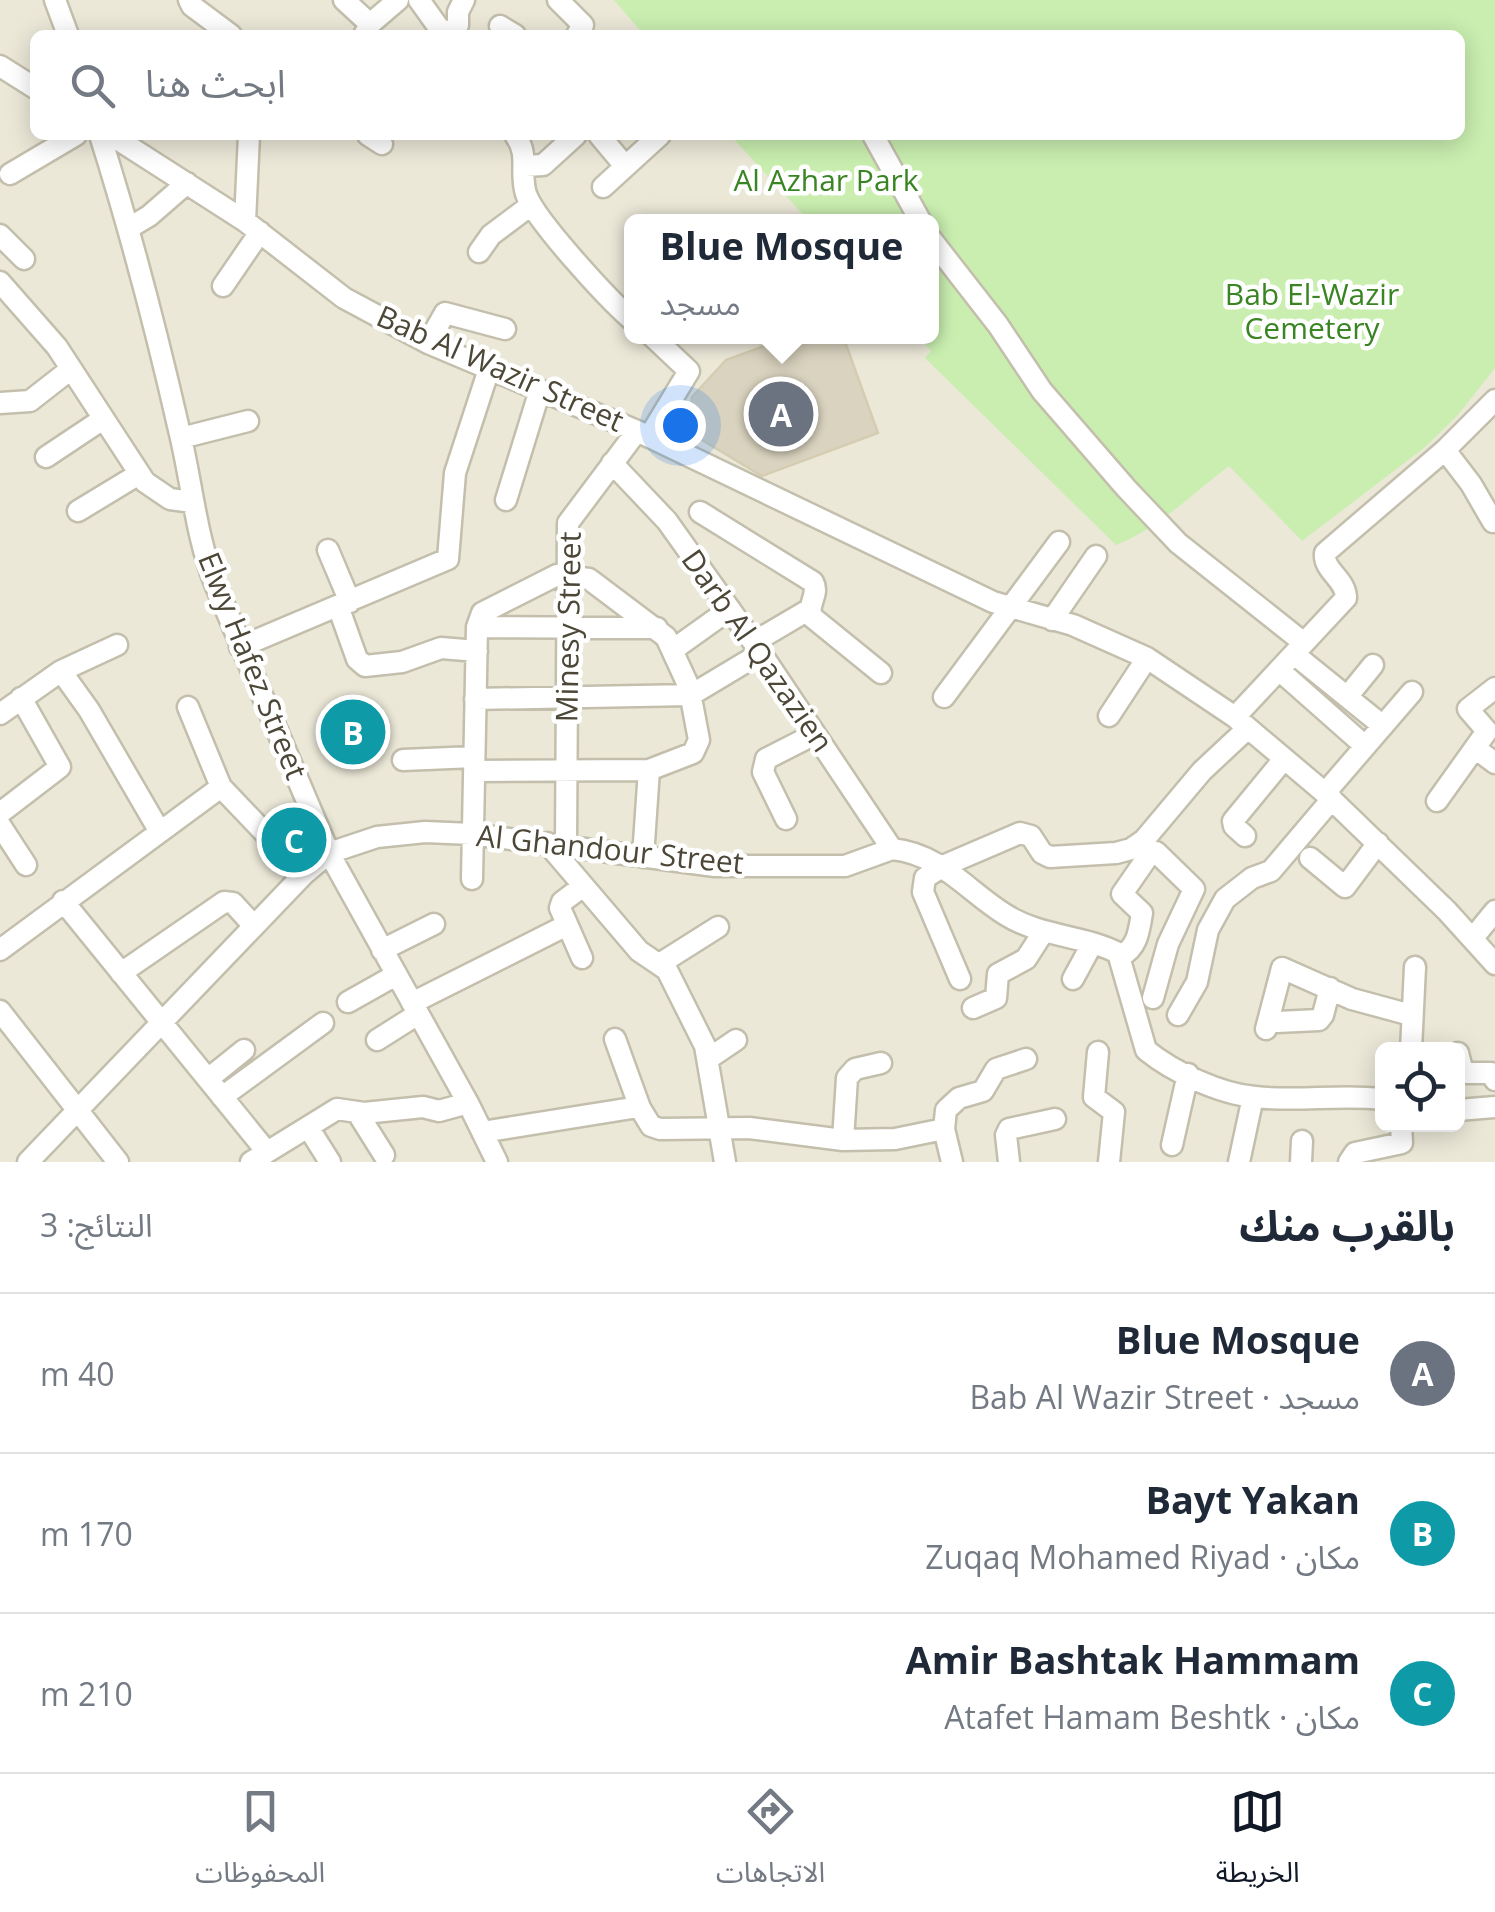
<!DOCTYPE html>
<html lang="ar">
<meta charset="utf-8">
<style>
body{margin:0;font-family:"Open Sans","Noto Sans Arabic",sans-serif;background:#f6f6f7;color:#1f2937;direction:rtl}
.controls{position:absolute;right:30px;bottom:30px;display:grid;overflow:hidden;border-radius:15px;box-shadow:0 5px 25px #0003}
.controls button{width:90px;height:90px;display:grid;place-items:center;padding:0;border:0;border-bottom:2px solid #e0e1e3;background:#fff;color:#1f2937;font:50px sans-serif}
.you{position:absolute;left:680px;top:425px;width:35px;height:35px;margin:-25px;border:8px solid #fff;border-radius:50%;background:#1a73e8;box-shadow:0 0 0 15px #1a73e833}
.badge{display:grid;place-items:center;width:65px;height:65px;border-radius:50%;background:#111827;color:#fff;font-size:32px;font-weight:700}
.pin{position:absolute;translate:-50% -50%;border:5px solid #fff;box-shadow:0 2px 10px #0006}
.popup{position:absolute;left:624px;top:214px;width:315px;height:130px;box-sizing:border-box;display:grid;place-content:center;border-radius:15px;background:#fff;filter:drop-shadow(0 2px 8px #0005);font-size:32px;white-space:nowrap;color:#747a83}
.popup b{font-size:38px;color:#1f2937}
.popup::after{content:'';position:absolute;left:50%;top:100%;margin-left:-20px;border:20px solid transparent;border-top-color:#fff}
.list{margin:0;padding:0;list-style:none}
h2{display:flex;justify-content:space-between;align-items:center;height:130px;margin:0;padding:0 40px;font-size:42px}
h2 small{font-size:32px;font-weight:400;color:#747a83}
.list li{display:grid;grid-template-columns:65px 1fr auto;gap:30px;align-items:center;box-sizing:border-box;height:160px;padding:0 40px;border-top:2px solid #e0e1e3}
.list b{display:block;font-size:38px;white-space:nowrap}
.list p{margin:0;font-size:32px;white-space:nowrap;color:#747a83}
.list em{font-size:32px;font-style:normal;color:#747a83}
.icon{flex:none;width:55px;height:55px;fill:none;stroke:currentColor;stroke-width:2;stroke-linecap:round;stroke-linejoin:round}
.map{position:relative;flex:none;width:1495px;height:1162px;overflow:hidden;direction:ltr}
.search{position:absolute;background:#fff;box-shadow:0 5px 25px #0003;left:30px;right:30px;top:30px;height:110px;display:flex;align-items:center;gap:25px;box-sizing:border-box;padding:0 35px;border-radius:15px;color:#747a83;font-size:38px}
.sheet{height:610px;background:#fff}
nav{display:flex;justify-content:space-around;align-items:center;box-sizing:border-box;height:140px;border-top:2px solid #e0e1e3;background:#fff;font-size:28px;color:#747a83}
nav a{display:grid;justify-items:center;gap:5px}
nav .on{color:#111827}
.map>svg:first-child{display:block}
.residential{fill:#ebe8d8;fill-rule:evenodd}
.green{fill:#c9eeb0}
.building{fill:#dad3bf;stroke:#d5ccb1;stroke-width:2.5}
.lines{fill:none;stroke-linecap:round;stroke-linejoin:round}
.minor-casing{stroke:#c3bfac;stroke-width:25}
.minor{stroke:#fff;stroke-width:20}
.labels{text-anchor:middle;stroke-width:9;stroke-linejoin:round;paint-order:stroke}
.park-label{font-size:30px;fill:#3a8523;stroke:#fff}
.street-label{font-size:30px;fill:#4c4737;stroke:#fff}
</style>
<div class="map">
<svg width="1495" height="1162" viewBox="0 0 1495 1162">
<rect width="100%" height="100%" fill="#f7f5eb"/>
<path class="residential" d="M0 0H1495V1162H0ZM35 35H1460V135H35ZM631 222H931V336H631ZM1382 1050H1458V1124H1382Z"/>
<path class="green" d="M614 0H1495V368L1457 416 1424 448 1302 541 1229 466C1193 493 1158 529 1116 545L925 358 931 351 923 342 924 337 931 336V222L809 221 730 135H1460V35H644Z"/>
<path class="building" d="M791 336H843L878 433 762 476 689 432 692 397 726 360Z
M298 819 311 845 300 850 281 830Z"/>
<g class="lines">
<g class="minor-casing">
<path id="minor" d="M55 0 68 35
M189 0 192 6 231 35
M344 0 370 24
M419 0 444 35
M558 0 583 25 577 35
M500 26 515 35
M364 35 370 24 398 0
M446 35 458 25V12L464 0
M0 66 35 88
M100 135C131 233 157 333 180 434 192 484 196 536 215 584L329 853 468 1103 497 1162
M111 135 245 221 344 298 428 343 637 431 993 602 1073 625 1147 658 1235 717 1325 793 1447 911 1495 964
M368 135 382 144
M515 135C530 155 519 172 526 194 535 220 608 299 631 319
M599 135 625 166
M873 135 921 222
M525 166 543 165 576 135
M10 174 76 135
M603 187 660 135
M245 221 249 135
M129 228 149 216 187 183
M0 235 24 259
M931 239 998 325 1042 391 1126 488 1178 543 1304 643
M479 252 491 235 531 205
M0 282 57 347 145 482 170 499 193 502
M223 286 260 232
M428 343 445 313 505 329
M0 403 30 401 71 369
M649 437 689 371 652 336
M181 438 248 421
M1445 450 1471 484 1493 522
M46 457 103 419
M612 463 667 521 761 653 892 849
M506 500 540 390
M78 511 139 474
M700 512 813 582C820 595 806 605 812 617L881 673
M328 550 350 602
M338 606 357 659 365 666 402 662 441 648 477 651
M1052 620 1096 556
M477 627 657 628
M754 642 810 609
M240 647 448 559 455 473 489 369
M674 649 730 609
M1294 654 1383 726
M1279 670 1365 746
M61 671 89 710 160 832
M944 697 1059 542
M1347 697 1373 665
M475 699 691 695 761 653
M188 707 221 787 304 874
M0 714 61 671 117 645
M1109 716 1147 658
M1235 717 1346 598C1346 579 1323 571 1325 553L1445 450 1495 400
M1475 748 1495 763
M403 760 474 757
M1325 793 1412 692
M1437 801 1487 731 1468 709 1495 688
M0 813 60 767 21 698
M786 819 763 772 766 759 815 734
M0 825 26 865
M1245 836 1234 826 1233 821 1284 759
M547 843 639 951 667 970 705 1046 725 1162
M566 845 568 523 637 431
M892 849C941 854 967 891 1006 915 1041 937 1083 935 1118 953L1146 1050C1173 1072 1220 1094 1255 1097 1297 1102 1340 1094 1382 1099
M643 857 649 770
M1310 858 1345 887 1378 843
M472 879 477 627 482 613 557 575 589 579 666 637 689 687 699 740 693 753 649 770 474 771
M63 901 267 1152
M1473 938 1495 911
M0 950 221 787
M382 950 434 924
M1121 956C1138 947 1139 930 1142 913L1122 894 1151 852H1156L1194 889 1168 944 1153 998
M582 958 560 908 562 902 583 886
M661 963 718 927
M121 973 224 902 233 903 254 926
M960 979 923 892 925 878 943 866 1020 833 1031 836 1042 853 1050 857 1116 853 1131 849 1144 840 1202 771 1248 728
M1073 979 1092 944
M348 1002 396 975
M412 1003 567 925
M973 1008 996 998 998 974 1026 959 1044 931
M0 1011 118 1162
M1178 1015 1197 982 1208 930 1225 899 1252 878 1271 871 1332 799
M1277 1022 1319 1020 1323 1015 1330 988
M1266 1029 1282 968 1352 999 1411 1015
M615 1039 640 1108
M377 1040 418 1014
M1411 1050 1415 967
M1098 1052 1094 1097 1114 1112 1109 1162
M1458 1053 1463 1073H1491L1495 1080
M708 1059 736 1040
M208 1079 244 1050
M222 1097 323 1023
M1458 1110 1495 1107
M357 1112 384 1155
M308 1127 330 1162
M482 1132 632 1108H640L651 1126 660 1129 749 1128 843 1140 895 1139 944 1129
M843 1140 847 1078 855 1069 881 1063
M1172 1145 1188 1074
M28 1162 304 874 329 853 377 837 425 832 472 834 715 866H845L892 849
M251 1162 337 1109 364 1113 423 1107 439 1111 468 1103
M952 1162 944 1129 946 1110 959 1098 983 1091 996 1069 1026 1059
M1009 1162 1006 1135 1009 1129 1055 1119
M1239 1162 1253 1097
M1301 1162 1302 1141
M1349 1162 1355 1153 1402 1143 1401 1124"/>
</g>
<use href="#minor" class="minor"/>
</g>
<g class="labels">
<g class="park-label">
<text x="826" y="191">Al Azhar Park</text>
<text x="1312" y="305">Bab El-Wazir<tspan x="1312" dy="34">Cemetery</tspan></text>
</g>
<g class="street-label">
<text transform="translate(500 369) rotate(24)" y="10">Bab Al Wazir Street</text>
<text transform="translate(569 627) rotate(-89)" y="10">Minesy Street</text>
<text transform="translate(757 651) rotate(55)" y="10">Darb Al Qazazien</text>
<text transform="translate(252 666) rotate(68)" y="10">Elwy Hafez Street</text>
<text transform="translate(610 850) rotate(6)" y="10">Al Ghandour Street</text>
</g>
</g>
</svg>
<div class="controls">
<button><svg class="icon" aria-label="locate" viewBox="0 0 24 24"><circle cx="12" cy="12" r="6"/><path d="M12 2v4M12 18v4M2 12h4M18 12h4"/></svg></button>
</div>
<div class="you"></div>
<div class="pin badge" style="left:781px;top:414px;background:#6b7280">A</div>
<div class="popup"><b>Blue Mosque</b>مسجد</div>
<div class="pin badge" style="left:353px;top:732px;background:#0f9aa8">B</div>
<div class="pin badge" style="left:294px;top:840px;background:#0f9aa8">C</div>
<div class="search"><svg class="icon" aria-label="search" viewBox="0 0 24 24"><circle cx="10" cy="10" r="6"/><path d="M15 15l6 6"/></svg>ابحث هنا</div>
</div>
<section class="sheet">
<h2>بالقرب منك<small>النتائج: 3</small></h2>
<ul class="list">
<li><span class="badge" style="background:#6b7280">A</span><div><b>Blue Mosque</b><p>مسجد · Bab Al Wazir Street</p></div><em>40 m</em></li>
<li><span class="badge" style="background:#0f9aa8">B</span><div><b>Bayt Yakan</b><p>مكان · Zuqaq Mohamed Riyad</p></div><em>170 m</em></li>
<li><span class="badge" style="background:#0f9aa8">C</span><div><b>Amir Bashtak Hammam</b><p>مكان · Atafet Hamam Beshtk</p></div><em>210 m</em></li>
</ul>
</section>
<nav>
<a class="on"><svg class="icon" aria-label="map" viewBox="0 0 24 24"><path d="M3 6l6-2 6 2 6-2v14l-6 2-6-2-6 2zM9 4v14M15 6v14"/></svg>الخريطة</a>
<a><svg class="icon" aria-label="directions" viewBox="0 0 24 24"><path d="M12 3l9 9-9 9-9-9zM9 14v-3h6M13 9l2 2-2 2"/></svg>الاتجاهات</a>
<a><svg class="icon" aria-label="saved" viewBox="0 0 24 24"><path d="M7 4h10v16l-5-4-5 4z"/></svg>المحفوظات</a>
</nav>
